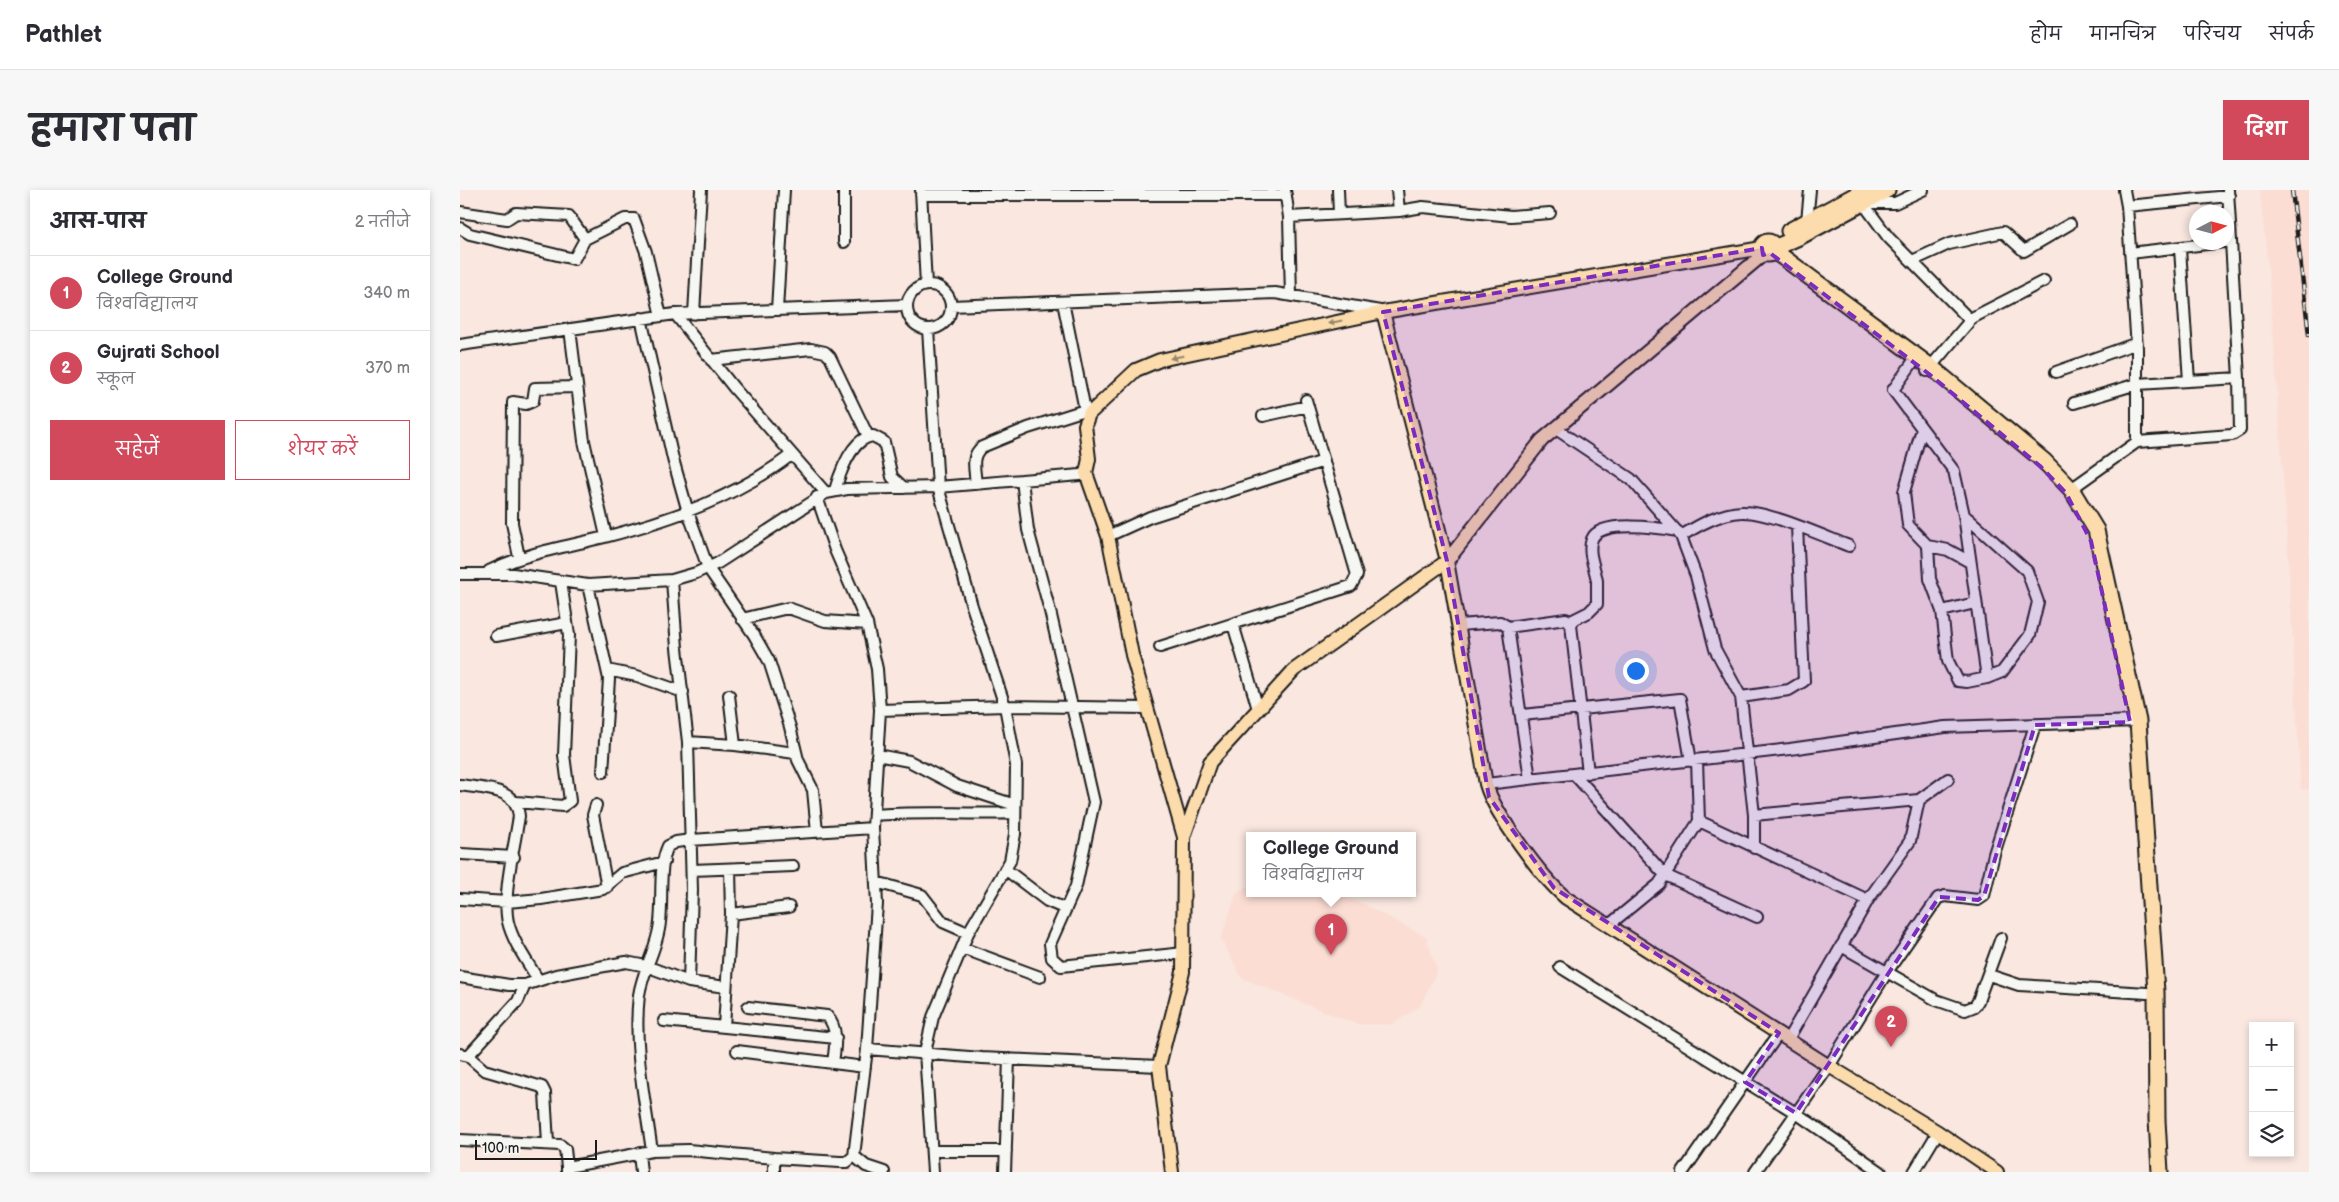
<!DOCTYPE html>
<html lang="hi">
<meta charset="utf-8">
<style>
body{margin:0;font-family:"Balsamiq Sans","Playpen Sans Deva",sans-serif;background:#f7f7f7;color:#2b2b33}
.controls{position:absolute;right:15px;bottom:15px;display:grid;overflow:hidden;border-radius:0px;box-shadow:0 2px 8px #0003}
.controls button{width:45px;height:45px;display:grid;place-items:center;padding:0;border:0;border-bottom:1px solid #e1e1e2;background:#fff;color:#2b2b33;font:25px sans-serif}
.compass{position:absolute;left:1729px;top:15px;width:45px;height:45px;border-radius:50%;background:#fff;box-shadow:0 2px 8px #0003;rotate:84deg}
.scale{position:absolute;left:15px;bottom:12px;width:122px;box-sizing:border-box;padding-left:5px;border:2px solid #1c1c1c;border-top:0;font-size:14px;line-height:18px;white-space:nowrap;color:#1c1c1c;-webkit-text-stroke:4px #f6f6f2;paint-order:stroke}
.you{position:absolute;left:1175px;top:480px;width:18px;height:18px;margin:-12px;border:4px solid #fff;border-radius:50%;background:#1a73e8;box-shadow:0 0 0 8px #1a73e833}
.badge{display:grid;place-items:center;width:32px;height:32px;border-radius:50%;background:#d1495b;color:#fff;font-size:16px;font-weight:700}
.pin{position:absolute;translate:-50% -41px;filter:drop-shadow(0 1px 2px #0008)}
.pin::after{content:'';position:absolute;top:26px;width:18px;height:15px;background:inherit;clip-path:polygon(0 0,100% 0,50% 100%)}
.popup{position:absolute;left:786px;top:642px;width:170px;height:65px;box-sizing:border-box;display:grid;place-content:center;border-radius:0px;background:#fff;filter:drop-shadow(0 1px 4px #0005);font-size:16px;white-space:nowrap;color:#7c7c81}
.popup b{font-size:19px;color:#2b2b33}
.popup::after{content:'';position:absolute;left:50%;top:100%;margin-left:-10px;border:10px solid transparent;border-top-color:#fff}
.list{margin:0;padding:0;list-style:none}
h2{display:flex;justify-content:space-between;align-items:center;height:65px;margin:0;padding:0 20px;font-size:21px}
h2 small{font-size:16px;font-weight:400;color:#7c7c81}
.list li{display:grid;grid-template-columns:32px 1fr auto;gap:15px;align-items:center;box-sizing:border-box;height:75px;padding:0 20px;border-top:1px solid #e1e1e2}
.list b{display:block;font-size:19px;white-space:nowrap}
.list p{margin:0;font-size:16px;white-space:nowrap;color:#7c7c81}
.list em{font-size:16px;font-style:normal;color:#7c7c81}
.actions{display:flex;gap:10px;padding:15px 20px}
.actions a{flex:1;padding:11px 0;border:1px solid #d1495b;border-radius:0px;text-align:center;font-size:18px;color:#d1495b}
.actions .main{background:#d1495b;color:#fff}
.icon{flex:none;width:28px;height:28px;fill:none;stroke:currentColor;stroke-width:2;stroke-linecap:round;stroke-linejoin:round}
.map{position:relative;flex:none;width:1849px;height:982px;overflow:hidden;border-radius:0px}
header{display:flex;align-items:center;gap:30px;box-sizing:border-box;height:70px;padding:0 25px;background:#fff;border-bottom:1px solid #e1e1e2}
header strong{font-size:24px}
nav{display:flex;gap:28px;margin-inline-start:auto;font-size:18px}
.intro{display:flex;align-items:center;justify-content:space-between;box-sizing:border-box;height:120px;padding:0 30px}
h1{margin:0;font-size:35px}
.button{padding:12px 22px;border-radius:0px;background:#d1495b;color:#fff;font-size:18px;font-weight:700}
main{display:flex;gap:30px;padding:0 30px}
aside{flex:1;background:#fff;border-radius:0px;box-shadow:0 2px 8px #0003}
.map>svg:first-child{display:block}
.built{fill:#fbddd3}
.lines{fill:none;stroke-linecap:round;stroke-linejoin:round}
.minor-casing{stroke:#1c1c1c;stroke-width:14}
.major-casing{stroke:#1c1c1c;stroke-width:16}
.highway-casing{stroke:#1c1c1c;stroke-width:19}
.minor{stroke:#f6f6f2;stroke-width:10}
.major{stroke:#fcdcac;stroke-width:12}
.highway{stroke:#fcdcac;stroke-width:15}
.rail-casing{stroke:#1c1c1c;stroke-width:4.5}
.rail{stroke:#f6f6f2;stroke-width:2.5;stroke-dasharray:8;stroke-linecap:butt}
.oneway{fill:#97866b}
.marked{fill:#7b2cbf;fill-opacity:0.2;stroke:#7b2cbf;stroke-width:4;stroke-dasharray:10 6;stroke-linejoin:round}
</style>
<header>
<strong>Pathlet</strong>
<nav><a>होम</a><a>मानचित्र</a><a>परिचय</a><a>संपर्क</a></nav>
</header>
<div class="intro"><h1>हमारा पता</h1><a class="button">दिशा</a></div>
<main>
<aside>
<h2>आस-पास<small>2 नतीजे</small></h2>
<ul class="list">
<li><span class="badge">1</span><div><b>College Ground</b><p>विश्वविद्यालय</p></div><em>340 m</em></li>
<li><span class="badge">2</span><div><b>Gujrati School</b><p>स्कूल</p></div><em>370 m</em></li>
</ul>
<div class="actions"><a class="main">सहेजें</a><a>शेयर करें</a></div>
</aside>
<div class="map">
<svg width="1849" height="982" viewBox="0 0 1849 982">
<rect width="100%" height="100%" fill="#f9e7e0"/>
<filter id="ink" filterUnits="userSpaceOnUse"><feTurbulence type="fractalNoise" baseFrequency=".02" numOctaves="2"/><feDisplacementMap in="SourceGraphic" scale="10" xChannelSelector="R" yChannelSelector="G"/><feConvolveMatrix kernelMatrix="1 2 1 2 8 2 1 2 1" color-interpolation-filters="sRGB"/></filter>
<g filter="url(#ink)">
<path class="built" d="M1800 0H1849V599H1841L1826 326 1810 98Z
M790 695V704H875L903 714 966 747 977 780 960 816 932 834H896L782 788 761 749 777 702Z"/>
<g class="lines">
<g class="minor-casing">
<path id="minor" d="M461 0 466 95
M825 0 829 27 831 106
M878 0 879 24
M937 0 939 21
M1664 0 1667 16
M461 5H826
M1403 13 1428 47 1508 128V133L1467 181
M1407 13H1435L1463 0
M0 22 47 29 56 23 109 26 125 49
M829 27 939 21 963 17 1051 26 1090 23
M1347 31 1350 0
M0 38 10 44 114 69 125 49 165 29H174L186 62 201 126
M384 52V0
M1720 59 1729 191
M1670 63 1764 52
M1452 71 1489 54 1543 42 1564 61 1610 34
M447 117a22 22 0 1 1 44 0a22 22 0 1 1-44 0Z
M603 112 625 220 629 224
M491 116 815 103 920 121
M317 120 324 0
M215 124 274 198 366 303
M234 124 241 0
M181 128 213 269 228 322 248 378 294 445 309 471 330 537 338 570 353 600 357 642
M1508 130 1584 91
M110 139 124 251 146 346
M468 139 478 297 512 416 545 516 556 575 555 644 550 671 508 743 473 827 465 862 473 982
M0 155 215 124 447 115
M251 170 351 159 365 162 370 167 408 246
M1453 172 1433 200 1494 281 1504 325 1567 381 1578 412 1570 445 1542 482 1527 488 1504 325
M1596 182 1677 153
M1614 213 1677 194 1779 188
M803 226 848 216
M1096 239 1171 289 1221 346 1236 386 1255 459 1281 507 1294 625V658
M1462 239 1444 302 1448 335 1468 356 1470 389 1482 421 1488 471 1498 491 1507 492 1527 488
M1677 252V158L1667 16 1769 6
M562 290 568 340 590 421 634 612 616 696 590 754 592 768 601 776 724 763
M516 294C515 280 510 266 522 257L568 238 625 220
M1611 299 1677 252 1772 245 1780 240 1779 188 1768 0
M375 300C380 283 392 248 413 246L424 252 432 287 444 298
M648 346 690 327 864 271
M1221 346C1239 335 1260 323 1282 322 1308 321 1363 346 1389 356
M1468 356 1488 360 1510 372
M59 367 52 333 53 212 66 214 73 211 75 198 117 197
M29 381C65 363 105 357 145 347 210 330 277 307 331 265
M0 384H53L128 395 212 390 236 383 258 373 366 303 387 299 478 297 620 285 626 283
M212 390 217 458 228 552 232 700 229 792
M128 395 149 489 143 582
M1482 421 1515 413
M282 429 328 418 365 431 407 434
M1109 432 1129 422 1137 414C1137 407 1137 399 1137 391 1135 377 1127 363 1132 349 1140 329 1200 338 1217 341
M773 434 798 519
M998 435 1040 432 1048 437 1070 589
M1048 437 1106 429 1111 435 1128 583
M36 446 107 433
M700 457 891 396 897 385 846 210
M147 480 177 486 223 502
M269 505 275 555
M1281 507 1329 500 1344 491 1337 336
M420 520 545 516 686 518
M1062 525 1220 509 1231 571
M228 552 275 555 335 563
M417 565 449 571 497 596 555 615
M1114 584 1205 685 1297 727
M1026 594 1330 559 1485 537 1678 531
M0 595C24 599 56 597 59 626 55 654 42 706 48 732 53 753 68 772 78 790
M56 612 103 616 110 611 104 565 109 445 101 392
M136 615 133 625 147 697
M414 625C461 621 508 625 555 623
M1294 625 1459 610 1488 589
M1239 631 1408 710
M1 664 54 667
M545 679 587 711 606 719
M232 680 333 676
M416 692 462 705 483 732 508 743
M0 709 47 712 81 709 143 699 162 683 204 672
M271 724 329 717
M1149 735 1199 694 1239 631 1237 570
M1381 756 1476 810 1505 820 1515 816 1518 811 1541 748
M502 758 580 787
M1100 777 1336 923 1421 982
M1529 785 1559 795 1687 803
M0 787 49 795H65L96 785 166 772 186 776 229 792 266 797
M288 817 367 826C379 839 375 857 373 873
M204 831 376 848
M264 837 271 724 270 679
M1328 849 1408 710 1450 651 1459 610
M407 859 522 868 699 876
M277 861 405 877
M0 864 8 866 24 880 82 897 85 903 88 953
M8 866 58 811 65 795
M0 950 100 955 105 959 107 977
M192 961C185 911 173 856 179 805 183 779 198 757 200 732 203 708 198 677 208 656L216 652 231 650 413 638
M473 961H546
M179 964 181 982
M394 966 406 976 424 982
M107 982V977L192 961 228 960 314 968
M314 982V968L380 972H387L394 966 407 859 417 714 413 638 420 520 417 479 407 434 375 360 357 307
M545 982 549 869
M1223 982 1319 843
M1295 982 1369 876 1427 782 1478 708 1485 706 1518 710 1524 706 1534 664 1575 535
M1454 982 1478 942"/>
</g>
<g class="major-casing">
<path id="major" d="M923 122 987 371 1026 594C1034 623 1082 688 1106 708L1369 876 1478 942 1537 982
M724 647 672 465 648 346 626 283 629 269 625 235 629 224 676 180 700 170 923 122 1302 58
M712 982 699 876 723 782 724 647 750 572 834 480 987 371 1082 250 1305 63"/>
</g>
<g class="highway-casing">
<path id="highway" d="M1329 41 1405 0
M1302 58a6 6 0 1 1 12 0a6 6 0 1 1-12 0Z
M1314 58 1339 47 1427 0
M1313 60 1471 177 1584 271 1611 299 1636 340 1678 531 1696 802 1697 930 1700 982"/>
</g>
<use href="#minor" class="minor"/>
<use href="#major" class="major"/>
<use href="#highway" class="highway"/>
<g class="rail-casing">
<path id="rail" d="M1832 0 1849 145"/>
</g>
<use href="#rail" class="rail"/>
</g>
<defs><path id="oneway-solid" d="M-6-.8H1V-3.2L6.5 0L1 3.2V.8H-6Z" transform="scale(1.25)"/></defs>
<g class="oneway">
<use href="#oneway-solid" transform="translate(875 132) rotate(168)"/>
<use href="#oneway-solid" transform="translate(717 167) rotate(168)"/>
</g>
</g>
<path class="marked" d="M1302 58 1303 65 1310 63 1469 184 1580 276 1606 303 1631 351 1670 532 1575 535 1524 706 1518 710 1479 707 1336 923 1285 892 1319 843 1094 698 1029 607 987 371 923 122Z"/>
</svg>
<div class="controls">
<button>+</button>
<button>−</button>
<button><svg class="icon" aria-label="layers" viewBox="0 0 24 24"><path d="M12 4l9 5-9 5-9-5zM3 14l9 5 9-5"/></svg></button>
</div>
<svg class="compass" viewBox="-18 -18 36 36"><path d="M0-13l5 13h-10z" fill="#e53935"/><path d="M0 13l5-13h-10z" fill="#7c7c81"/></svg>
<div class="scale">100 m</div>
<div class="you"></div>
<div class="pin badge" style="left:871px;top:765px">1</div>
<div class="popup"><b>College Ground</b>विश्वविद्यालय</div>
<div class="pin badge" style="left:1431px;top:857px">2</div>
</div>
</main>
